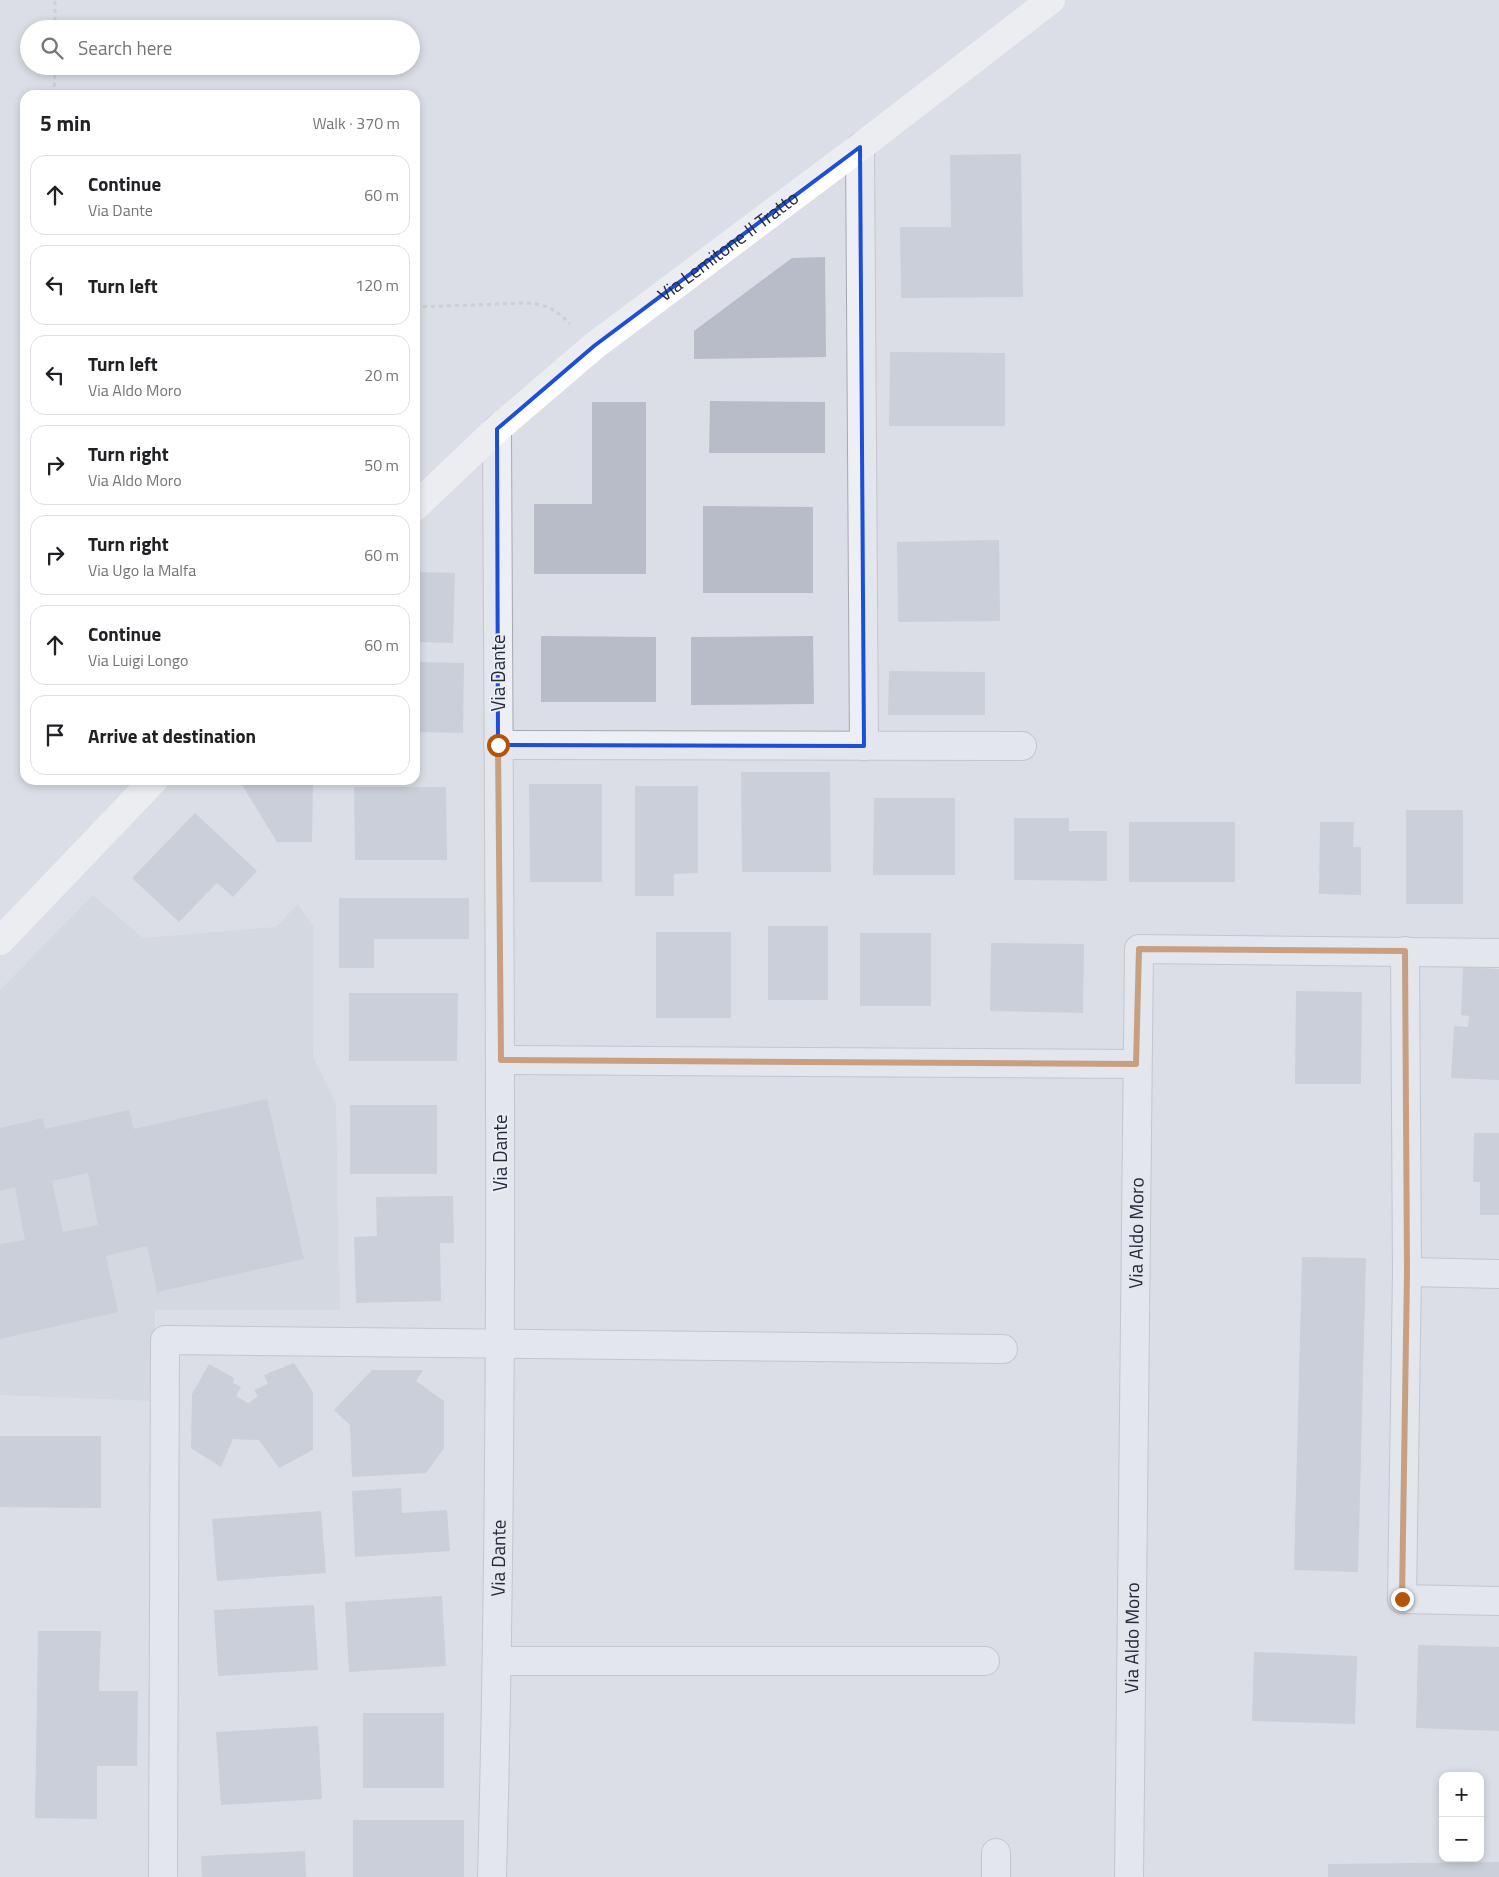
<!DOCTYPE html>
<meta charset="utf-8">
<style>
body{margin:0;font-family:"Titillium Web",sans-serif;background:#f2f2f2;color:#202124}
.controls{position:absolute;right:15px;bottom:15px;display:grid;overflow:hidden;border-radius:10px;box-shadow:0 2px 8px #0003}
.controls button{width:45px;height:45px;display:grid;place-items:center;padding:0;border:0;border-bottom:1px solid #e0e0e0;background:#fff;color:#202124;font:25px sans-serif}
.stop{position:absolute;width:15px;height:15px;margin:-11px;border:4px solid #b45309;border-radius:50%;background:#fff}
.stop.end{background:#b45309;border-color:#fff;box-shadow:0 1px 5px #0008}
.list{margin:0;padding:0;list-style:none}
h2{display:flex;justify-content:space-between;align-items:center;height:65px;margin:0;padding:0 20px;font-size:21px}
h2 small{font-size:16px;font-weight:400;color:#757577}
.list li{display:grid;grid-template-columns:32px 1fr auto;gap:15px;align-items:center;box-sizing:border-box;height:80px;margin:0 10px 10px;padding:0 10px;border:1px solid #e0e0e0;border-radius:15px}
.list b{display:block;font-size:19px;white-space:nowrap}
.list p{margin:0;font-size:16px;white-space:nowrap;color:#757577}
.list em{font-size:16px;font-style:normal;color:#757577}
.icon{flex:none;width:28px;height:28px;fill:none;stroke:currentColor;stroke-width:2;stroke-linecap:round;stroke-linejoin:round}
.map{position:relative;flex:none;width:1499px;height:1877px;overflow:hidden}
.search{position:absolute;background:#fff;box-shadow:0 2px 8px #0003;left:20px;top:20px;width:400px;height:55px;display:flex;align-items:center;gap:12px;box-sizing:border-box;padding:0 18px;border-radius:28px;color:#757577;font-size:19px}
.panel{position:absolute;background:#fff;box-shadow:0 2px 8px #0003;left:20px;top:90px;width:400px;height:695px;border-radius:15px}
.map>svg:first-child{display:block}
.built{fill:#cdd0db}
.building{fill:#b8bcc9;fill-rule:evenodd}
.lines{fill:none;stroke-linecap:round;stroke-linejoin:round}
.street-casing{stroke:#a4a8b3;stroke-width:30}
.path{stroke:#babcc4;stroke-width:3;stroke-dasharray:4 4;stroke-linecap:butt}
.street{stroke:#eeeff4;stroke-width:28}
.secondary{stroke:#fff;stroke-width:28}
.route{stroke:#b45309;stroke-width:6}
.marked{fill:none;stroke:#1d4ed8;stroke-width:4;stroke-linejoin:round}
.labels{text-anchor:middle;stroke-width:4;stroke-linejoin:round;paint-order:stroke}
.street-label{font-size:19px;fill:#252a3c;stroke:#eaedf4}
</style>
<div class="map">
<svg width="1499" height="1877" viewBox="0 0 1499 1877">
<rect width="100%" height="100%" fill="#dbdee6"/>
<path class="built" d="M93 895 143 938 276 927 298 904 314 927 313 1057 336 1104 340 1310H155V1401L0 1395V990Z"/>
<path class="building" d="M1021 154 1023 297 901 298 900 227H951L950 155Z
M825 257 826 357 694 359V331L792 258Z
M890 352 1005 353V426H889Z
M710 401 825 402V453H709Z
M592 402H646V574H534V504H592Z
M703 506 813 507V593H703Z
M999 540 1000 621 898 622 897 542Z
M415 572 455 573 453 643 415 642Z
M541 636 656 637V702H541Z
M813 636 814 704 691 705V637Z
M415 662 464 663 463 733 415 732Z
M889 671 985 672V715H888Z
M741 772H830L831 872H742Z
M239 780H313L312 842H277Z
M529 784H602V882H530Z
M635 786H698V873L674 874V896H635Z
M354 787H446L447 860H355Z
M874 798H955V875H873Z
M1406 810H1463V904H1406Z
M195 813 257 871 233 897 217 883 179 922 132 878Z
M1014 818H1069V831H1107V881L1014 880Z
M1129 822H1235V882H1129Z
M1320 822H1354L1353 847H1361V895L1319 894Z
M339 898H469V939H374V968H339Z
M768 926H828V1000H768Z
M656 932H731V1018H656Z
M860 933H931V1006H860Z
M991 943 1084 944 1083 1013 990 1011Z
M1463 967 1499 969V1080L1451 1078 1454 1026 1468 1027 1469 1016 1461 1015Z
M1296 991 1362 992 1361 1084H1295Z
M349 993H458L457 1061H349Z
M267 1099 304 1259 157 1292 147 1246 106 1256 118 1312 0 1339V1244L25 1240 15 1187 0 1191V1128L43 1118 45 1129 129 1110 134 1129ZM88 1173 98 1225 63 1232 52 1181Z
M350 1105H437V1174H350Z
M1474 1133H1499V1215H1480V1182H1473Z
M453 1196 454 1243H440L441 1301 356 1303 354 1237 377 1236 376 1197Z
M1302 1257 1366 1258 1358 1572 1294 1570Z
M294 1363 313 1392V1450L279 1468 259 1440 233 1439 221 1467 191 1448 192 1394 209 1364 234 1378 233 1383 241 1387 236 1396 248 1403 258 1396 254 1390 268 1384 264 1375Z
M372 1370H423L416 1381 444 1401V1448L426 1473 352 1477 350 1425 334 1410Z
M0 1436H101V1508L0 1507Z
M401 1488 402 1513 447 1510 450 1551 355 1557 352 1491Z
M321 1511 326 1573 217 1581 212 1519Z
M442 1596 446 1666 349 1672 345 1602Z
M314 1605 318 1670 218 1676 214 1610Z
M38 1631H101L99 1691H138L137 1766H97V1819L35 1818Z
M1418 1645 1499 1647V1731L1416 1728Z
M1254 1652 1357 1656 1355 1724 1252 1721Z
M363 1713H444V1788H363Z
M318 1726 322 1799 221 1805 216 1732Z
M353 1820H464V1877H353Z
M305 1851 306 1877H202L201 1856Z
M1499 1862V1877H1328V1864Z"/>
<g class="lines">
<g class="street-casing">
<g id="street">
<path d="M860 147 864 746"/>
<path d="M498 745 1022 746"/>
<path d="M1405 951 1407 1272 1402 1599 1499 1601"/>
<path d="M501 1060 1136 1064"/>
<path d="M1407 1272 1499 1274"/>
<path d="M498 1661H985"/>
<path d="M163 1877 165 1340 1003 1349"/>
<path id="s1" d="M492 1877C505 1394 499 912 497 429"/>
<path d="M996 1877V1853"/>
<path id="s2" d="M1129 1877 1139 949 1499 953"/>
</g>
</g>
<path class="path" d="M55 29V0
M54 95 55 66
M415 307 526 303C548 305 554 308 570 324"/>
<use href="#street" class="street"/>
<g class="secondary">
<path id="s3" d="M415 507 497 429 594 346 860 147 1051 0"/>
<path d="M0 941 154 780"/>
</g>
</g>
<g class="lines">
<path class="route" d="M498 745 501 1060 1136 1064 1139 949 1405 951 1407 1272 1402 1599"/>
</g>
<path d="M0 0H1499V1877H0ZM860 147 864 746 498 745 497 429 594 346Z" fill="#dbdee6" fill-opacity=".55" fill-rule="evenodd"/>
<path class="marked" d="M860 147 864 746 498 745 497 429 594 346Z"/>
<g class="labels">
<g class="street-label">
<text dy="7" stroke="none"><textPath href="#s3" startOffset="408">Via Lemitone II Tratto</textPath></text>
<text transform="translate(498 673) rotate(-90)" y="7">Via Dante</text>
<text transform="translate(500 1153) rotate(-90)" y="7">Via Dante</text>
<text dy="7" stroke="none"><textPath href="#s2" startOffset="644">Via Aldo Moro</textPath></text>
<text dy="7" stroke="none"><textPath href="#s1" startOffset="319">Via Dante</textPath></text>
<text dy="7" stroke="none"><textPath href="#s2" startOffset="239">Via Aldo Moro</textPath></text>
</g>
</g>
</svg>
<div class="controls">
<button>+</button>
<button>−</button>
</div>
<div class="stop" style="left:498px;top:745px"></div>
<div class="stop end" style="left:1402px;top:1599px"></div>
<div class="search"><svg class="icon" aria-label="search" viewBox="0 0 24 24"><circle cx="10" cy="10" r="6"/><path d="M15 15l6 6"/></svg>Search here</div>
<section class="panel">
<h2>5 min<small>Walk · 370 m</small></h2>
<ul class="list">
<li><svg class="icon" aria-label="ahead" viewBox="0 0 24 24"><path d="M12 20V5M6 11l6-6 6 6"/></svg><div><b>Continue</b><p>Via Dante</p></div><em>60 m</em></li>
<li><svg class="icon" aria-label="left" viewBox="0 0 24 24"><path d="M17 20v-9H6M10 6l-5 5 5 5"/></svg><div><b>Turn left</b></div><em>120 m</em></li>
<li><svg class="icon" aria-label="left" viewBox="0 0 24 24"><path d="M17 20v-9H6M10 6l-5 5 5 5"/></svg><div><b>Turn left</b><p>Via Aldo Moro</p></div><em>20 m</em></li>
<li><svg class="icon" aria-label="right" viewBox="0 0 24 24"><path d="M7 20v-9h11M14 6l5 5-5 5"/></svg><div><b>Turn right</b><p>Via Aldo Moro</p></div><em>50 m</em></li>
<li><svg class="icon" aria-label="right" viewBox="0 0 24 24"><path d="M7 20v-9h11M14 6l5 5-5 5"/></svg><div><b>Turn right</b><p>Via Ugo la Malfa</p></div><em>60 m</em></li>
<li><svg class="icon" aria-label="ahead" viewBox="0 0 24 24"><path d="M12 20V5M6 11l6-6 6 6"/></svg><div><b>Continue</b><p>Via Luigi Longo</p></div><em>60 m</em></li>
<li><svg class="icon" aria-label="arrive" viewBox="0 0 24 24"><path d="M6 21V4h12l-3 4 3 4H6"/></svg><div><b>Arrive at destination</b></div></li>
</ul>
</section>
</div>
